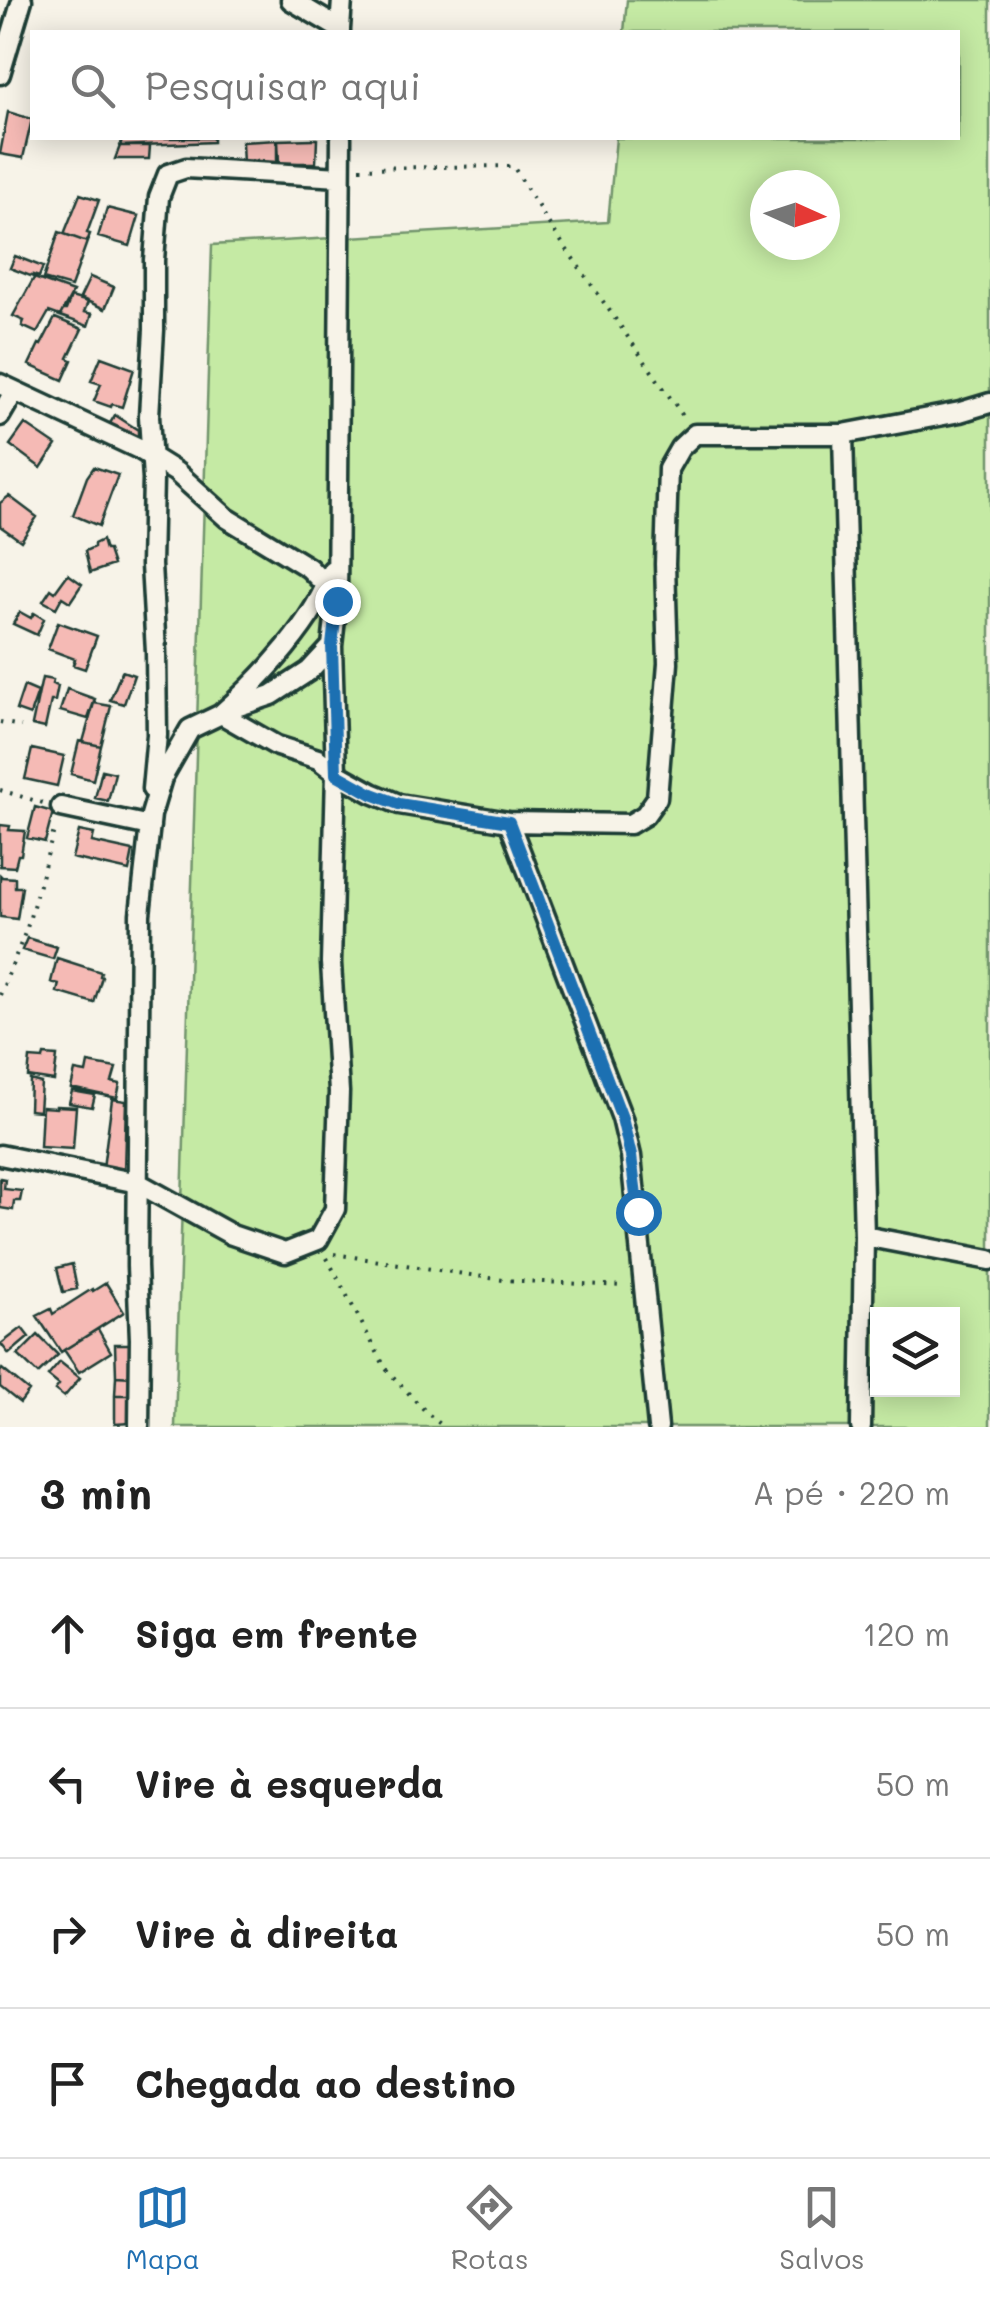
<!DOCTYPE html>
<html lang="pt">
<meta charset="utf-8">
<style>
body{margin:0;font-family:Mali,sans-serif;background:#f2f2f2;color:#222}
.controls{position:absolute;right:30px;bottom:30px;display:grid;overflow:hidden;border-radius:0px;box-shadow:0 5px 25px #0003}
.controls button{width:90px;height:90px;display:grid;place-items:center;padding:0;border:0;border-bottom:2px solid #e0e0e0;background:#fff;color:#222;font:50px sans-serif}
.compass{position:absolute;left:750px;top:170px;width:90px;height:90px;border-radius:50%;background:#fff;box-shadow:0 5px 25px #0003;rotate:93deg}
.stop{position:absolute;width:30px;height:30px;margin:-22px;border:8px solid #1f6fb2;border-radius:50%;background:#fff}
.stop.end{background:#1f6fb2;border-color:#fff;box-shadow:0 2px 10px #0008}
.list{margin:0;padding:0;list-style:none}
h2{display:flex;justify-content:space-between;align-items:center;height:130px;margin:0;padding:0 40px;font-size:42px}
h2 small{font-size:32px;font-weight:400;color:#767676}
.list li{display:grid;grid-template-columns:65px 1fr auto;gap:30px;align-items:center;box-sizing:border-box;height:150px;padding:0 40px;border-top:2px solid #e0e0e0}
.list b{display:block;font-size:38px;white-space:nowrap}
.list em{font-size:32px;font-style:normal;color:#767676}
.icon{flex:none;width:55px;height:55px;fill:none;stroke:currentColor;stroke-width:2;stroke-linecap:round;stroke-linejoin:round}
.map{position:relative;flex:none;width:990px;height:1427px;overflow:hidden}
.search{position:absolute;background:#fff;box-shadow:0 5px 25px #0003;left:30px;right:30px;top:30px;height:110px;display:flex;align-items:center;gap:25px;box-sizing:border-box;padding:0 35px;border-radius:0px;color:#767676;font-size:38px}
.sheet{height:730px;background:#fff}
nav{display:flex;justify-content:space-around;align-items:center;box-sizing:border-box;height:140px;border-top:2px solid #e0e0e0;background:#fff;font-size:28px;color:#767676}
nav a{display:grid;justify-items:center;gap:5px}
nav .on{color:#1f6fb2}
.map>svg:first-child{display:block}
.green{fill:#c5eaa4;stroke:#72946c;stroke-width:2.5;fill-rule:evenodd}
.building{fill:#f5bab5;stroke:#1f3d34;stroke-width:2.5}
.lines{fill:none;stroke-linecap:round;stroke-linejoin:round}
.street-casing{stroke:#1f3d34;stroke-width:25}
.path{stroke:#1f3d34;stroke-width:4;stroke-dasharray:2.5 8;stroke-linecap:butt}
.street{stroke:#f7f3e8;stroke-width:18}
.route{stroke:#1f6fb2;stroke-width:12}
</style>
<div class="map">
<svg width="990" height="1427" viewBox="0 0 990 1427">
<rect width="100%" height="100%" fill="#f7f3e8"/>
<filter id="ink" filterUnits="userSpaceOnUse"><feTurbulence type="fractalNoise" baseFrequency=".01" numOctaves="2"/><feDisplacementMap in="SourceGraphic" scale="20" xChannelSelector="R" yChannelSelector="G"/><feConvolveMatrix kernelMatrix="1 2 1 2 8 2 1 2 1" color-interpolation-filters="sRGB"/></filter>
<g filter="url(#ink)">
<path class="green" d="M627 0H990V1427H175L212 245 608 222 616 138H958V32H624ZM765 185H825V245H765ZM878 1314H952V1390H878Z"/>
<path class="building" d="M8 112 32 119 23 158 0 154Z
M123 138H213V142L120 146Z
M313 139H317L316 163H279L278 140Z
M277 140V163L243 165 242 142Z
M120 146H150L149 159H115Z
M80 194 99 200 87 233 90 234 87 242 64 234Z
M107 208 139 216 130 246 98 237Z
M59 232 87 242 71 287 43 279Z
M15 256 43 267 39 277 33 275V277L10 268Z
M90 277 114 287 105 309 80 298Z
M34 278 73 292 60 316 49 312 37 333 22 326 24 321 13 316Z
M71 297 88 302 84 312 92 314 88 326 60 316 63 310H66Z
M55 318 82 329 68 358 72 360 63 380 29 365 39 344 41 345Z
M101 357 134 369 122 407 112 404 111 407 94 401 101 384 91 381Z
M115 415 138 430V438L135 444 106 430Z
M25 424 56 445 41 468 10 445Z
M94 467 118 475 99 526 73 515 87 477Z
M9 496 37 517 21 541 0 526V503Z
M102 540 105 550H108L113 565 90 573 85 551 94 547V544Z
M68 574 82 584 70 602 62 597 56 608 43 601 51 589 55 592Z
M20 612 31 618 34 613 44 619 37 635 13 624Z
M58 622 97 636 85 669 73 665 75 659 48 649Z
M122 671 134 675 124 704 110 700Z
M42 678 53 680 52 684 58 686 55 701H51L45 728 32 725Z
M24 686 38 692 30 715 16 710Z
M67 689 95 699 88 719 60 711Z
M94 703 111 706 101 746 83 742Z
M79 741 101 746 93 780 71 774Z
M32 749 64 756 57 786 25 779Z
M102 770 115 773 108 801 95 798Z
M35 807 53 812 45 842 27 838Z
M0 825 10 826 9 830 25 831 21 855H18L15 867 0 866Z
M79 831 94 834 92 842 133 851 129 871 72 858Z
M0 875 2 877 15 878V887H22L17 919 0 917Z
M27 938 57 947 53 959 22 950Z
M57 958 101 972 100 976 102 977 94 1003 57 992 59 984 51 982Z
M44 1055 57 1056 54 1081 28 1077 30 1058 43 1059Z
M88 1063 116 1068 112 1082 120 1084 117 1098 71 1088 75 1071 86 1073Z
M30 1080 41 1083 39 1111 29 1110Z
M72 1091 95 1095 92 1107 69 1103Z
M112 1099 126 1101 124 1172 103 1168Z
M56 1106 76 1107 73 1149 40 1147 42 1107 56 1108Z
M0 1178 5 1179 4 1189 22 1191 20 1201H14L13 1210 0 1208Z
M72 1264 77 1289 63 1292 57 1268Z
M106 1283 124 1312 61 1352 37 1316 51 1309 53 1314 92 1289 93 1291Z
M22 1328 29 1337 9 1354 1 1344Z
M98 1329 111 1352 79 1372 64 1350Z
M38 1335 58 1355 38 1374 18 1355Z
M115 1344H132V1377L116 1376Z
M60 1362 80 1378 64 1397 55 1390 59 1385 48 1376Z
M2 1369 29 1391 20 1403 0 1387V1372Z
M116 1376 132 1377V1395H115Z
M115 1395H132L131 1423 115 1424Z"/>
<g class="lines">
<g class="street-casing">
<path id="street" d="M291 0 340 29V32
M340 29 342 0
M0 74 22 0
M341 138 337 601 332 646 336 773 372 793 399 804 509 822 630 824 645 815 657 798 668 663 665 564 668 469 680 448 695 434H843L960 412 990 403
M0 384 139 449 176 472 227 518 309 568 332 592
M0 416 14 392
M843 434 864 1236 861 1427
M152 789 157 735 156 652 151 565 153 479 149 416 154 330V260L159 197 168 174 186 168 340 177
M61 807 150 826
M509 822 622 1118 631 1156 658 1427
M0 1155 138 1183 232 1235 285 1253 318 1240 335 1209 339 1092 331 963 336 773 318 759 277 746 221 714C261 679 316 620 332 570
M864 1236 990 1260
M139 1427 140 1339 137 1266 140 914 151 815 162 778 190 729 236 707 272 695 309 671 332 646"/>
</g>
<path class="path" d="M360 168 513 166 547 221 683 416
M0 722 21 726
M0 790 43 803
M0 995 27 928 55 827
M334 1254 503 1280 623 1286
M327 1258 386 1369 427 1413 444 1427"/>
<use href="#street" class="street"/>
</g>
</g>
<g class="lines" filter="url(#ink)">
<path class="route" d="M337 601 332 646 336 774 372 794 399 804 509 822 622 1118 631 1156 638 1212"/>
</g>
</svg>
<div class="controls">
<button><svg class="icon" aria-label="layers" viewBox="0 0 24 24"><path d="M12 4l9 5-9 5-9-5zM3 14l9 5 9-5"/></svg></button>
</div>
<svg class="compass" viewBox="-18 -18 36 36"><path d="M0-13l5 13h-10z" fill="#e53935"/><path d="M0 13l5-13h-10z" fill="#767676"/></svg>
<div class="stop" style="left:638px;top:1212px"></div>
<div class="stop end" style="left:337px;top:601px"></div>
<div class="search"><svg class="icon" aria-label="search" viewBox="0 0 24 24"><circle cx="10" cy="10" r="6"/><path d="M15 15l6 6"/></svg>Pesquisar aqui</div>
</div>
<section class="sheet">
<h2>3 min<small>A pé · 220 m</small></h2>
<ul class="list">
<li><svg class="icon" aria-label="ahead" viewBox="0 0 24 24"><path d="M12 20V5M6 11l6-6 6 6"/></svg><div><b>Siga em frente</b></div><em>120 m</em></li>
<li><svg class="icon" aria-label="left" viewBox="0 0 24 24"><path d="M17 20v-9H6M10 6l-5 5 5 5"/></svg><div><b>Vire à esquerda</b></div><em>50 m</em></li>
<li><svg class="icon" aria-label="right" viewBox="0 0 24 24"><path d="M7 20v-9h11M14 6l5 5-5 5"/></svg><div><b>Vire à direita</b></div><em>50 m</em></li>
<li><svg class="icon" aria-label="arrive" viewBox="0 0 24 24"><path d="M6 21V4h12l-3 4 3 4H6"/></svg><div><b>Chegada ao destino</b></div></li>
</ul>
</section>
<nav>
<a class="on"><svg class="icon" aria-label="map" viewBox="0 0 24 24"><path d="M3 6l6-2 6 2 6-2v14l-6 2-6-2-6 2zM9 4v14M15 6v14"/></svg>Mapa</a>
<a><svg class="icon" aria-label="directions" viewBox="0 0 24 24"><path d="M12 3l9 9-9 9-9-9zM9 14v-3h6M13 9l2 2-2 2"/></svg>Rotas</a>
<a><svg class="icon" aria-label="saved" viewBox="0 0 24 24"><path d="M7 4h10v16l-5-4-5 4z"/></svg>Salvos</a>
</nav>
